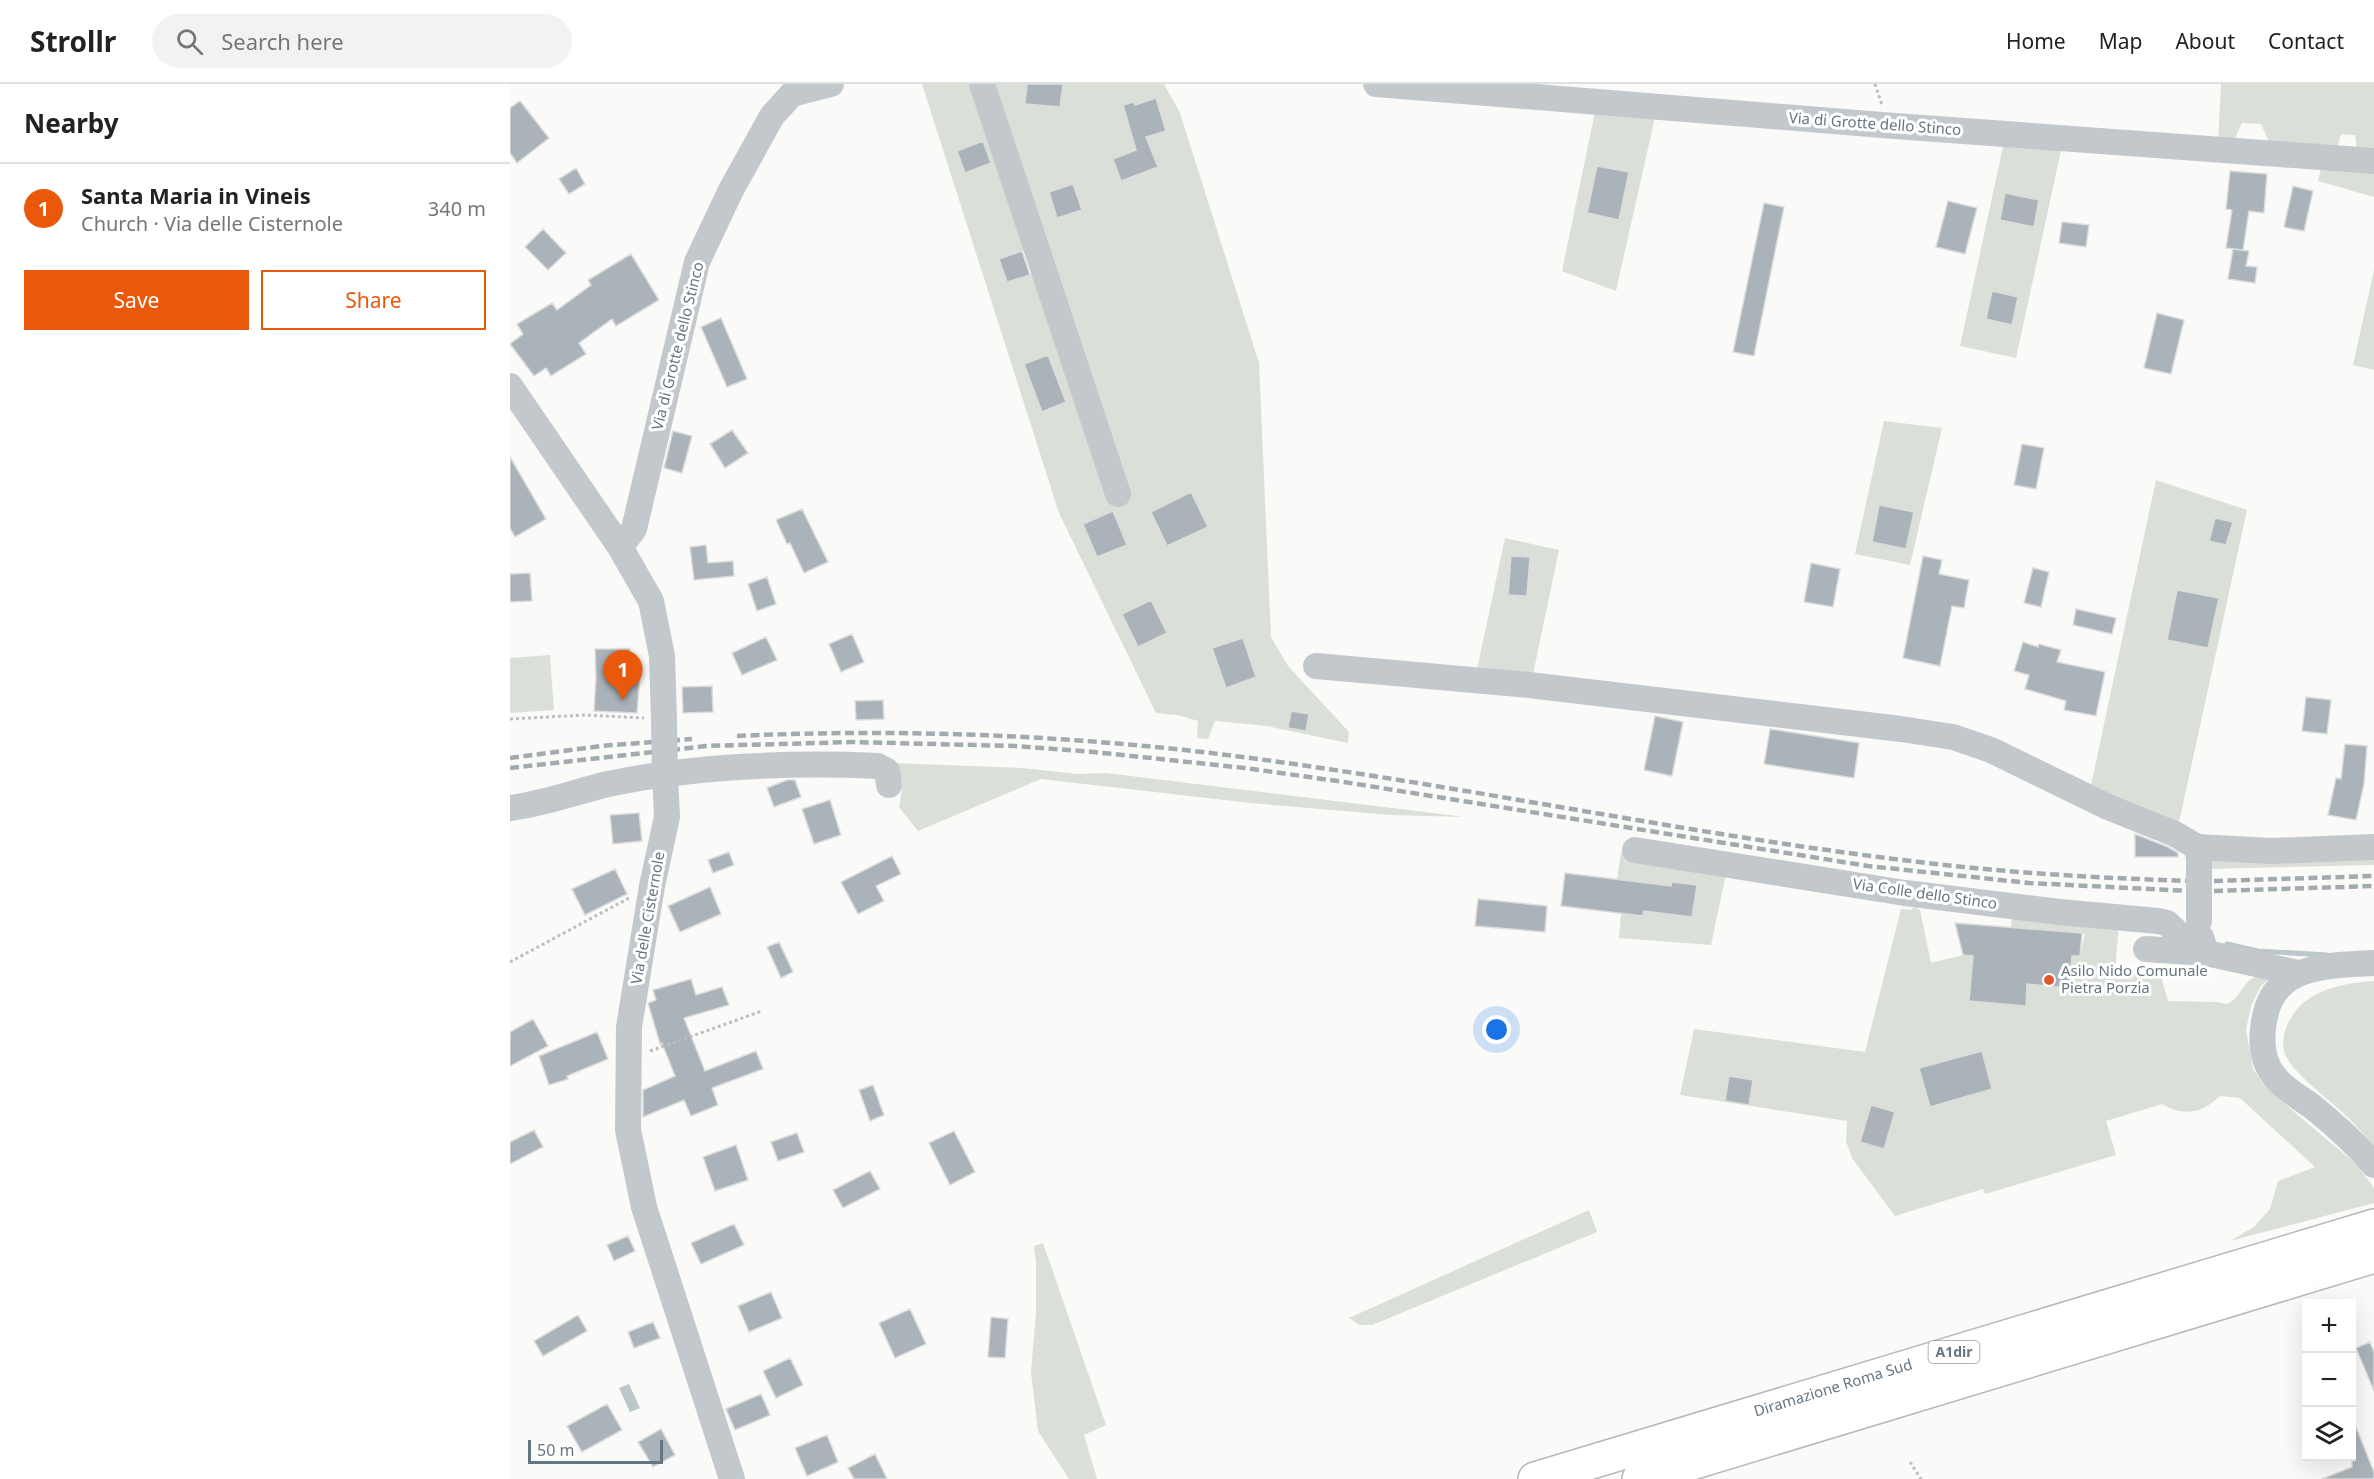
<!DOCTYPE html>
<meta charset="utf-8">
<style>
body{margin:0;font-family:"Noto Sans",sans-serif;background:#f2f2f2;color:#222}
.controls{position:absolute;right:18px;bottom:18px;display:grid;overflow:hidden;border-radius:0px;box-shadow:0 6px 24px #0002}
.controls button{width:54px;height:54px;display:grid;place-items:center;padding:0;border:0;border-bottom:2px solid #e0e0e0;background:#fff;color:#222;font:30px sans-serif}
.scale{position:absolute;left:18px;bottom:15px;width:135px;box-sizing:border-box;padding-left:6px;border:3px solid #657683;border-top:0;font-size:16px;line-height:21px;white-space:nowrap;color:#657683;-webkit-text-stroke:4px #fff;paint-order:stroke}
.you{position:absolute;left:987px;top:946px;width:21px;height:21px;margin:-15px;border:4px solid #fff;border-radius:50%;background:#1a73e8;box-shadow:0 0 0 9px #1a73e833}
.badge{display:grid;place-items:center;width:39px;height:39px;border-radius:50%;background:#ea580c;color:#fff;font-size:20px;font-weight:700}
.pin{position:absolute;translate:-50% -50px;filter:drop-shadow(0 2px 3px #0008)}
.pin::after{content:'';position:absolute;top:32px;width:21px;height:18px;background:inherit;clip-path:polygon(0 0,100% 0,50% 100%)}
.list{margin:0;padding:0;list-style:none}
h2{display:flex;justify-content:space-between;align-items:center;height:78px;margin:0;padding:0 24px;font-size:26px}
h2 small{font-size:20px;font-weight:400;color:#767676}
.list li{display:grid;grid-template-columns:39px 1fr auto;gap:18px;align-items:center;box-sizing:border-box;height:90px;padding:0 24px;border-top:2px solid #e0e0e0}
.list b{display:block;font-size:22px;white-space:nowrap}
.list p{margin:0;font-size:20px;white-space:nowrap;color:#767676}
.list em{font-size:20px;font-style:normal;color:#767676}
.actions{display:flex;gap:12px;padding:18px 24px}
.actions a{flex:1;padding:14px 0;border:2px solid #ea580c;border-radius:0px;text-align:center;font-size:21px;color:#ea580c}
.actions .main{background:#ea580c;color:#fff}
.icon{flex:none;width:33px;height:33px;fill:none;stroke:currentColor;stroke-width:2;stroke-linecap:round;stroke-linejoin:round}
.map{position:relative;flex:none;width:1864px;height:1395px;overflow:hidden}
header{display:flex;align-items:center;gap:36px;box-sizing:border-box;height:84px;padding:0 30px;background:#fff;border-bottom:2px solid #e0e0e0}
header strong{font-size:28px}
nav{display:flex;gap:33px;margin-inline-start:auto;font-size:21px}
.search{width:420px;height:54px;background:#f2f2f2;display:flex;align-items:center;gap:15px;box-sizing:border-box;padding:0 21px;border-radius:33px;color:#767676;font-size:22px}
main{display:flex}
aside{flex:1;background:#fff}
.map>svg:first-child{display:block}
.green{fill:#dadfd7;fill-rule:evenodd}
.water{fill:#bbc7cb}
.lines{fill:none;stroke-linecap:round;stroke-linejoin:round}
.stream{stroke:#bbc7cb;stroke-width:5}
.building{fill:#aab3b9;stroke:#dcdcda;stroke-width:1.5}
.highway-casing{stroke:#b4b9bd;stroke-width:36}
.path{stroke:#bbbfc2;stroke-width:3;stroke-dasharray:3 3;stroke-linecap:butt}
.minor{stroke:#c3c8cc;stroke-width:26}
.highway{stroke:#fff;stroke-width:33}
.rail{stroke:#a2aab0;stroke-width:4.5;stroke-dasharray:9 4.5;stroke-linecap:butt}
.minor-bridge{stroke:#c3c8cc;stroke-width:26}
.poi-dot{fill:#e4572e;stroke:#fff;stroke-width:2}
.labels{text-anchor:middle;stroke-width:6;stroke-linejoin:round;paint-order:stroke}
.shield{fill:#fff;stroke:#939fa8;stroke-width:1.5}
.shield-label{font-size:14px;font-weight:bold;fill:#657683}
.street-label{font-size:15px;fill:#657683;stroke:#fff}
.poi-label{font-size:15px;fill:#657683;stroke:#fff;text-anchor:start}
</style>
<header>
<strong>Strollr</strong>
<div class="search"><svg class="icon" aria-label="search" viewBox="0 0 24 24"><circle cx="10" cy="10" r="6"/><path d="M15 15l6 6"/></svg>Search here</div>
<nav><a>Home</a><a>Map</a><a>About</a><a>Contact</a></nav>
</header>
<main>
<aside>
<h2>Nearby<small></small></h2>
<ul class="list">
<li><span class="badge">1</span><div><b>Santa Maria in Vineis</b><p>Church · Via delle Cisternole</p></div><em>340 m</em></li>
</ul>
<div class="actions"><a class="main">Save</a><a>Share</a></div>
</aside>
<div class="map">
<svg width="1864" height="1395" viewBox="0 0 1864 1395">
<rect width="100%" height="100%" fill="#fafaf8"/>
<path class="green" d="M412 0H517L515 20 550 23 553 0H654L670 29 749 279 761 553 778 582 839 648 838 659 757 642 705 637 698 655 687 654 688 637 668 631 646 629 549 429ZM646 14 656 46 623 57 614 24ZM473 57 481 79 455 88 447 67ZM639 61 648 83 611 97 603 75ZM563 101 572 126 548 134 539 109ZM516 166 523 190 497 198 489 175ZM538 271 556 318 532 327 514 280ZM681 409 698 443 657 462 641 428ZM603 427 616 461 587 473 573 440ZM641 516 657 549 628 563 612 530ZM733 554 746 593 716 604 702 564Z
M1711 0H1864V67L1847 66 1845 51 1831 50 1827 65 1760 60 1751 40 1732 39 1723 58 1708 57Z
M1085 28 1145 33 1106 207 1052 187Z
M1494 58 1552 62 1506 274 1450 262ZM1495 109 1529 116 1524 143 1490 136ZM1483 207 1508 213 1502 241Z
M1811 84 1864 86V113L1808 97Z
M1864 186V286L1843 281Z
M1374 337 1432 344 1400 481 1345 470ZM1369 422 1404 428 1396 465 1362 458Z
M1646 396 1737 426 1668 743 1580 706ZM1705 434 1722 439 1716 461 1699 456ZM1667 506 1708 514 1698 564 1657 555Z
M995 454 1049 466 1022 595 966 590ZM1001 472 1020 473 1017 512 998 511Z
M40 571 44 626 0 629V574Z
M381 679 512 684 567 690 596 689 955 733 881 731 741 719 531 695 408 747 389 723C392 706 396 691 381 679Z
M1111 769 1217 785 1201 861 1109 854 1111 830 1102 829Z
M1864 770V781L1697 785 1694 774Z
M1405 823 1410 826 1421 879 1453 871 1463 872 1460 917 1515 922 1518 889 1533 870 1531 902 1559 904 1562 872H1570L1575 850 1501 843 1502 830 1609 839 1605 888 1651 892 1658 917 1707 918 1717 920C1736 911 1730 891 1758 891V896L1751 902 1741 922 1736 946 1743 985 1753 1000 1769 1015 1847 1081 1864 1104V1119L1720 1157 1744 1143 1760 1125 1768 1097 1805 1083 1730 1014 1710 1012C1692 1029 1674 1033 1652 1020L1596 1037 1606 1071 1475 1110 1473 1105 1385 1132 1342 1074 1336 1057 1337 1037 1170 1011 1184 945 1355 968 1391 825 1401 826Z
M1864 897V1062C1854 1050 1844 1039 1832 1028 1819 1016 1780 986 1775 970 1770 955 1776 940 1785 928 1803 904 1837 899 1864 897Z
M1079 1126 1087 1148 862 1241H850L839 1234Z
M533 1159 596 1341 574 1351 587 1395H559L528 1347 521 1288 526 1228V1179L524 1162Z"/>
<path class="water" d="M119 1300 130 1324 120 1328 109 1304Z"/>
<g class="lines">
<path class="stream" d="M1717 860 1748 867 1817 871"/>
</g>
<path class="building" d="M517 0H553L550 23 515 20Z
M646 14 656 47 636 53 648 83 611 97 603 75 626 66 613 21 624 18 625 21Z
M10 17 39 54 7 79 0 69V24Z
M473 57 481 79 455 89 447 67Z
M1087 82 1119 88 1109 136 1077 129Z
M66 84 75 100 59 110 49 95Z
M1720 87 1757 90 1754 129 1739 127 1733 166 1716 164 1722 126 1716 125Z
M563 100 572 126 547 134 539 108Z
M1783 102 1803 107 1794 147 1774 143Z
M1495 109 1529 116 1524 143 1490 136Z
M1438 117 1467 124 1455 170 1426 163Z
M1254 119 1274 123 1244 272 1223 268Z
M1552 138 1579 141 1576 163 1549 159Z
M33 145 56 169 38 186 15 163Z
M1723 165 1739 167 1736 182 1747 183 1745 199 1718 195Z
M512 167 520 191 497 198 489 175Z
M121 170 149 216 106 242 102 235 69 259 76 270 41 292 36 284 24 292 0 260 13 250 7 240 42 219 47 226 81 201 78 196Z
M1482 207 1508 213 1502 241 1476 235Z
M1647 229 1674 236 1661 290 1634 284Z
M211 234 237 295 217 303 191 243Z
M538 271 556 318 532 328 514 280Z
M222 346 238 369 215 384 200 360Z
M163 347 182 352 172 389 154 384Z
M1512 360 1534 364 1526 405 1504 401Z
M0 373 36 435 5 453 0 444Z
M681 408 698 443 657 462 641 428Z
M1369 421 1404 428 1396 465 1362 458Z
M292 425 318 478 294 489 280 459 277 460 266 436Z
M603 427 617 461 587 473 573 440Z
M1705 434 1723 438 1716 461 1699 457Z
M196 461 198 479 223 477 224 492 184 496 180 463Z
M1001 472 1020 473 1017 512 998 511Z
M1413 472 1432 476 1429 490 1459 496 1454 524 1442 522 1430 582 1393 574Z
M1301 479 1330 485 1323 523 1294 518Z
M1523 484 1539 488 1531 523 1514 519Z
M20 489 22 517 0 518V490Z
M257 493 266 520 247 527 238 500Z
M1667 506 1709 514 1698 564 1657 556Z
M641 516 657 549 628 563 612 530Z
M1566 525 1606 534 1602 550 1563 541Z
M342 550 354 578 331 588 319 560Z
M256 553 267 576 232 591 222 569Z
M733 554 746 593 716 604 702 564Z
M1513 558 1528 563 1529 560 1551 566 1547 578 1595 588 1586 632 1554 626 1556 617 1515 605 1519 591 1504 587Z
M85 565H120V588L130 589 127 629 84 627 86 594Z
M202 602 203 628 173 629 172 603Z
M1796 613 1821 616 1817 650 1792 647Z
M373 616 374 635 346 636 345 617Z
M781 627 799 630 796 647 778 644Z
M1145 632 1173 638 1162 692 1134 686Z
M1260 645 1349 659 1344 694 1254 680Z
M1835 660 1857 662 1854 700 1846 736 1818 731 1826 694 1831 695Z
M277 696H285L291 713 264 723 257 704Z
M320 716 331 751 304 760 292 725Z
M129 729 132 757 103 760 100 731Z
M1625 750 1658 763 1668 769V773H1625Z
M219 768 224 781 203 789 198 776Z
M382 772 391 790 366 802 374 817 348 830 331 798Z
M105 785 117 810 75 831 62 805Z
M1055 789 1161 802 1162 798 1187 801 1182 833 1134 827 1133 832 1051 822Z
M200 803 211 830 170 848 158 822Z
M968 815 1037 822 1035 848 965 842Z
M1445 839 1572 849 1570 872H1562L1559 904 1517 900 1516 922 1459 917 1463 872 1453 871Z
M269 858 283 888 271 894 257 863Z
M181 895 186 911 212 903 219 921 174 934 195 987 246 967 253 985 202 1004 208 1021 181 1032 174 1016 133 1033V1006L165 992 152 959 150 960 138 919 146 916 143 906Z
M23 935 38 962 0 982V948Z
M87 948 98 975 57 992 58 995 39 1001 29 972Z
M1472 967 1482 1005 1420 1023 1409 984Z
M1219 992 1243 996 1239 1021 1215 1017Z
M363 1001 374 1031 360 1037 349 1006Z
M1361 1021 1385 1028 1374 1065 1350 1058Z
M24 1046 33 1063 0 1080V1058Z
M444 1047 465 1088 440 1101 419 1059Z
M287 1049 294 1068 268 1077 261 1058Z
M226 1061 238 1096 205 1107 193 1073Z
M360 1087 370 1105 333 1124 323 1106Z
M224 1140 234 1161 191 1180 181 1159Z
M118 1152 125 1167 104 1177 97 1161Z
M261 1208 272 1234 239 1248 228 1222Z
M400 1225 416 1260 385 1274 369 1239Z
M68 1231 77 1247 33 1272 24 1257Z
M481 1233 498 1235 495 1274 478 1273Z
M143 1238 150 1254 124 1264 118 1248Z
M1860 1258 1864 1268V1307L1846 1264Z
M280 1274 293 1301 266 1314 253 1287Z
M251 1310 260 1331 225 1346 216 1325Z
M97 1320 112 1346 72 1368 57 1342Z
M1842 1333 1864 1388V1395H1812L1842 1383Z
M151 1345 165 1371 143 1383 128 1358Z
M317 1351 328 1378 297 1392 285 1364Z
M365 1370 377 1395H344L338 1384Z"/>
<g class="lines">
<g class="highway-casing">
<path id="highway" d="M1025 1395 1864 1142
M1129 1395 1864 1172"/>
</g>
<path class="path" d="M1365 0 1372 21
M0 635 75 631 134 634
M0 878 119 814
M140 967 252 927
M1400 1378 1411 1395"/>
<path class="minor" d="M472 0 608 410
M866 0 1372 41 1864 77
M0 302 110 463 141 517 152 572 154 635
M110 463 124 445 187 178 221 106 262 32 282 10 321 0
M806 582 1019 601 1391 645 1443 653 1481 666 1598 723 1665 750 1687 763 1689 774
M155 691 157 733 142 802 119 943 118 1046 134 1123 222 1395
M0 724C34 720 65 708 98 700 183 682 282 678 368 682L377 687 379 701
M1687 763 1761 767 1864 763
M1125 766 1395 809 1550 828 1648 837 1657 839 1677 858 1696 869
M1691 853 1696 869 1788 889
M1636 865 1696 869
M1864 879C1812 882 1759 880 1753 945 1751 963 1753 979 1765 993 1775 1006 1791 1014 1804 1024 1826 1042 1846 1060 1864 1081"/>
<use href="#highway" class="highway"/>
<path class="rail" d="M227 652C377 645 526 650 675 666 921 694 1163 749 1409 778 1499 789 1589 794 1680 797
M0 674 91 662 182 655
M0 684 196 662 342 658 505 662 584 668 735 684 834 698 1358 782 1519 799 1680 807
M1704 797 1864 792
M1704 807 1864 802"/>
<path class="minor-bridge" d="M154 635 155 691
M1689 837V774"/>
</g>
<circle class="poi-dot" cx="1539" cy="896" r="6"/>
<g class="labels">
<rect class="shield" x="1418.5" y="1257" width="51" height="22" rx="4.5"/>
<g class="shield-label">
<text x="1444" y="1273">A1dir</text>
</g>
<g class="street-label">
<text transform="translate(1365 40) rotate(4)" y="5">Via di Grotte dello Stinco</text>
<text transform="translate(168 262) rotate(-76)" y="5">Via di Grotte dello Stinco</text>
<text transform="translate(1415 810) rotate(8)" y="5">Via Colle dello Stinco</text>
<text transform="translate(138 834) rotate(-80)" y="5">Via delle Cisternole</text>
<text transform="translate(1323 1304) rotate(-17)" y="5">Diramazione Roma Sud</text>
</g>
<g class="poi-label">
<text x="1551" y="892">Asilo Nido Comunale<tspan x="1551" dy="17">Pietra Porzia</tspan></text>
</g>
</g>
</svg>
<div class="controls">
<button>+</button>
<button>−</button>
<button><svg class="icon" aria-label="layers" viewBox="0 0 24 24"><path d="M12 4l9 5-9 5-9-5zM3 14l9 5 9-5"/></svg></button>
</div>
<div class="scale">50 m</div>
<div class="you"></div>
<div class="pin badge" style="left:113px;top:616px">1</div>
</div>
</main>
